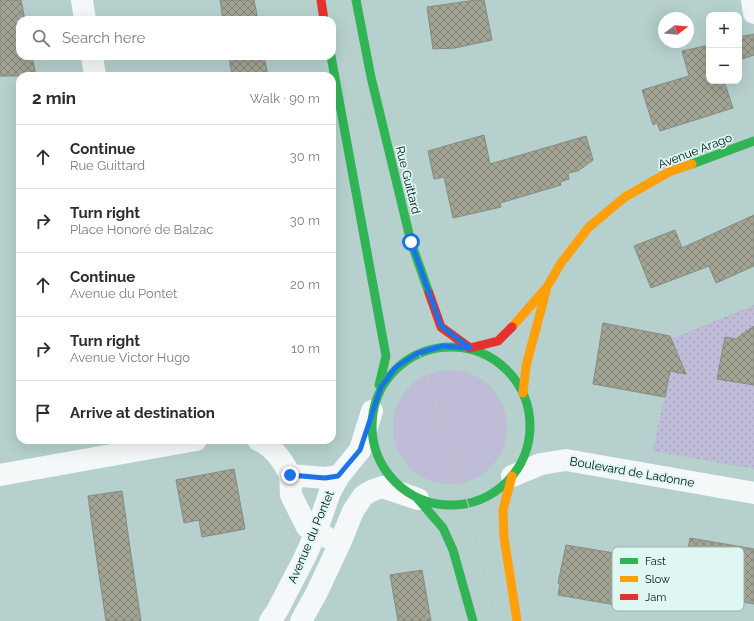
<!DOCTYPE html>
<meta charset="utf-8">
<style>
body{margin:0;font-family:Raleway,sans-serif;background:#f7f7f7;color:#2b2b33}
.controls{position:absolute;right:12px;top:12px;display:grid;overflow:hidden;border-radius:8px;box-shadow:0 4px 16px #0002}
.controls button{width:36px;height:36px;display:grid;place-items:center;padding:0;border:0;border-bottom:1px solid #e1e1e2;background:#fff;color:#2b2b33;font:20px sans-serif}
.compass{position:absolute;left:658px;top:12px;width:36px;height:36px;border-radius:50%;background:#fff;box-shadow:0 4px 16px #0002;rotate:74deg}
.stop{position:absolute;width:12px;height:12px;margin:-9px;border:3px solid #1a73e8;border-radius:50%;background:#fff}
.stop.end{background:#1a73e8;border-color:#fff;box-shadow:0 1px 4px #0008}
.list{margin:0;padding:0;list-style:none}
h2{display:flex;justify-content:space-between;align-items:center;height:52px;margin:0;padding:0 16px;font-size:17px}
h2 small{font-size:13px;font-weight:400;color:#7c7c81}
.list li{display:grid;grid-template-columns:26px 1fr auto;gap:12px;align-items:center;box-sizing:border-box;height:64px;padding:0 16px;border-top:1px solid #e1e1e2}
.list b{display:block;font-size:15px;white-space:nowrap}
.list p{margin:0;font-size:13px;white-space:nowrap;color:#7c7c81}
.list em{font-size:13px;font-style:normal;color:#7c7c81}
.icon{flex:none;width:22px;height:22px;fill:none;stroke:currentColor;stroke-width:2;stroke-linecap:round;stroke-linejoin:round}
.map{position:relative;flex:none;width:754px;height:621px;overflow:hidden}
.search{position:absolute;background:#fff;box-shadow:0 4px 16px #0002;left:16px;top:16px;width:320px;height:44px;display:flex;align-items:center;gap:10px;box-sizing:border-box;padding:0 14px;border-radius:12px;color:#7c7c81;font-size:15px}
.panel{position:absolute;background:#fff;box-shadow:0 4px 16px #0002;left:16px;top:72px;width:320px;height:372px;border-radius:12px}
.map>svg:first-child{display:block}
.grass{fill:#bebcd7}
.garden{fill:url(#garden-dots)}
.building{fill:url(#building-cross-hatch);stroke:#848b84}
.lines{fill:none;stroke-linecap:round;stroke-linejoin:round}
.street{stroke:#f4f8f8;stroke-width:22}
.fast{stroke:#30b455;stroke-width:9}
.slow{stroke:#ff9f0a;stroke-width:9}
.jam{stroke:#e5322d;stroke-width:9}
.tram{stroke:#c0c8c7;stroke-width:1}
.route{stroke:#1a73e8;stroke-width:5}
.labels{text-anchor:middle;stroke-width:3.5;stroke-linejoin:round;paint-order:stroke}
.street-label{font-size:12px;fill:#021412;stroke:#def7f3}
.key{fill:#def7f3;stroke:#9cb3b0;stroke-width:1}
.key-label{font-size:11px;fill:#021412}
</style>
<div class="map">
<svg width="754" height="621" viewBox="0 0 754 621">
<defs>
<pattern id="garden-dots" width="8" height="8" patternUnits="userSpaceOnUse"><rect width="8" height="8" fill="#bebcd7"/><path d="M2 2h.1M6 6h.1" fill="none" stroke="#a2a1b8" stroke-width="1.8" stroke-linecap="round"/></pattern>
<pattern id="building-cross-hatch" width="8" height="8" patternUnits="userSpaceOnUse"><rect width="8" height="8" fill="#a4a495"/><path d="M0 0l8 8M0 8l8-8" fill="none" stroke="#838478"/></pattern>
</defs>
<rect width="100%" height="100%" fill="#b5d0cd"/>
<path class="grass" d="M393 427a57 57 0 1 1 114 0a57 57 0 1 1-114 0Z"/>
<path class="garden" d="M754 305V469L653 451 675 348 671 339Z"/>
<path class="building" d="M0 0H21L25 20H20V56H32L36 76H0Z
M220 0H254L258 20H223Z
M476 0H484L492 40 455 48 433 49 427 7Z
M754 34V55L739 60V37Z
M709 45V81H724L733 108 660 131 657 123 653 125 642 90 689 76 682 51Z
M229 56H264L268 76H232Z
M484 135 490 164 586 136 593 160 578 171 568 173 569 179 560 182 561 185 500 203 501 207 453 218 444 177 434 179 428 151Z
M754 215V266L716 283 709 266 651 288 634 246 675 230 682 248Z
M603 323 670 336 686 374 670 371 665 397 593 384Z
M754 326V385L717 379 725 337 736 339Z
M234 469 245 529 202 537 199 520 184 523 176 480Z
M122 491 130 548 141 621H106L96 554 88 496Z
M690 538 754 549V604L681 590Z
M566 545 626 555 616 605 558 595 560 584 558 583Z
M422 570 431 621H398L390 575Z"/>
<g class="lines">
<path class="street" d="M82 0 85 20
M752 0 754 13
M92 56 95 76
M258 440C273 446 283 461 290 475
M0 475 196 440
M512 476 541 464 566 460 754 493
M326 537 307 527 291 495 290 475 325 478 339 476
M270 621 277 611 305 557 316 532 330 492 339 476 360 450 372 411
M301 621 316 594 340 543 353 511 363 496 371 491 382 487 418 499"/>
<path class="fast" d="M356 0 371 77 411 242 429 293
M331 56 386 356 379 385
M692 164 754 141
M372 426a79 79 0 1 1 158 0a79 79 0 1 1-158 0Z
M418 499 443 528 453 550 473 621"/>
<path class="slow" d="M512 327 547 287 561 263 589 227 625 197 669 172 692 164
M523 393 526 366 546 291
M512 476 503 510 504 537 517 621"/>
<path class="jam" d="M321 0 324 20
M429 293 441 327 470 348 498 341 512 327"/>
<path class="tram" d="M341 0 355 78 406 312 468 504 496 621"/>
</g>
<g class="lines">
<path class="route" d="M290 475 325 478 338 476 360 450 381 387 396 367 418 353 443 346 470 348 441 326 411 242"/>
</g>
<g class="labels">
<g class="street-label">
<text transform="translate(695 151) rotate(-21)" y="4">Avenue Arago</text>
<text transform="translate(408 180) rotate(76)" y="4">Rue Guittard</text>
<text transform="translate(632 472) rotate(10)" y="4">Boulevard de Ladonne</text>
<text transform="translate(311 537) rotate(-67)" y="4">Avenue du Pontet</text>
</g>
</g>
<rect x="612" y="547" width="132" height="64" rx="6" class="key"/>
<rect x="620" y="558" width="18" height="6" fill="#30b455"/>
<rect x="620" y="576" width="18" height="6" fill="#ff9f0a"/>
<rect x="620" y="594" width="18" height="6" fill="#e5322d"/>
<g class="key-label">
<text x="645" y="565">Fast</text>
<text x="645" y="583">Slow</text>
<text x="645" y="601">Jam</text>
</g>
</svg>
<div class="controls">
<button>+</button>
<button>−</button>
</div>
<svg class="compass" viewBox="-18 -18 36 36"><path d="M0-13l5 13h-10z" fill="#e53935"/><path d="M0 13l5-13h-10z" fill="#7c7c81"/></svg>
<div class="stop" style="left:411px;top:242px"></div>
<div class="stop end" style="left:290px;top:475px"></div>
<div class="search"><svg class="icon" aria-label="search" viewBox="0 0 24 24"><circle cx="10" cy="10" r="6"/><path d="M15 15l6 6"/></svg>Search here</div>
<section class="panel">
<h2>2 min<small>Walk · 90 m</small></h2>
<ul class="list">
<li><svg class="icon" aria-label="ahead" viewBox="0 0 24 24"><path d="M12 20V5M6 11l6-6 6 6"/></svg><div><b>Continue</b><p>Rue Guittard</p></div><em>30 m</em></li>
<li><svg class="icon" aria-label="right" viewBox="0 0 24 24"><path d="M7 20v-9h11M14 6l5 5-5 5"/></svg><div><b>Turn right</b><p>Place Honoré de Balzac</p></div><em>30 m</em></li>
<li><svg class="icon" aria-label="ahead" viewBox="0 0 24 24"><path d="M12 20V5M6 11l6-6 6 6"/></svg><div><b>Continue</b><p>Avenue du Pontet</p></div><em>20 m</em></li>
<li><svg class="icon" aria-label="right" viewBox="0 0 24 24"><path d="M7 20v-9h11M14 6l5 5-5 5"/></svg><div><b>Turn right</b><p>Avenue Victor Hugo</p></div><em>10 m</em></li>
<li><svg class="icon" aria-label="arrive" viewBox="0 0 24 24"><path d="M6 21V4h12l-3 4 3 4H6"/></svg><div><b>Arrive at destination</b></div></li>
</ul>
</section>
</div>
